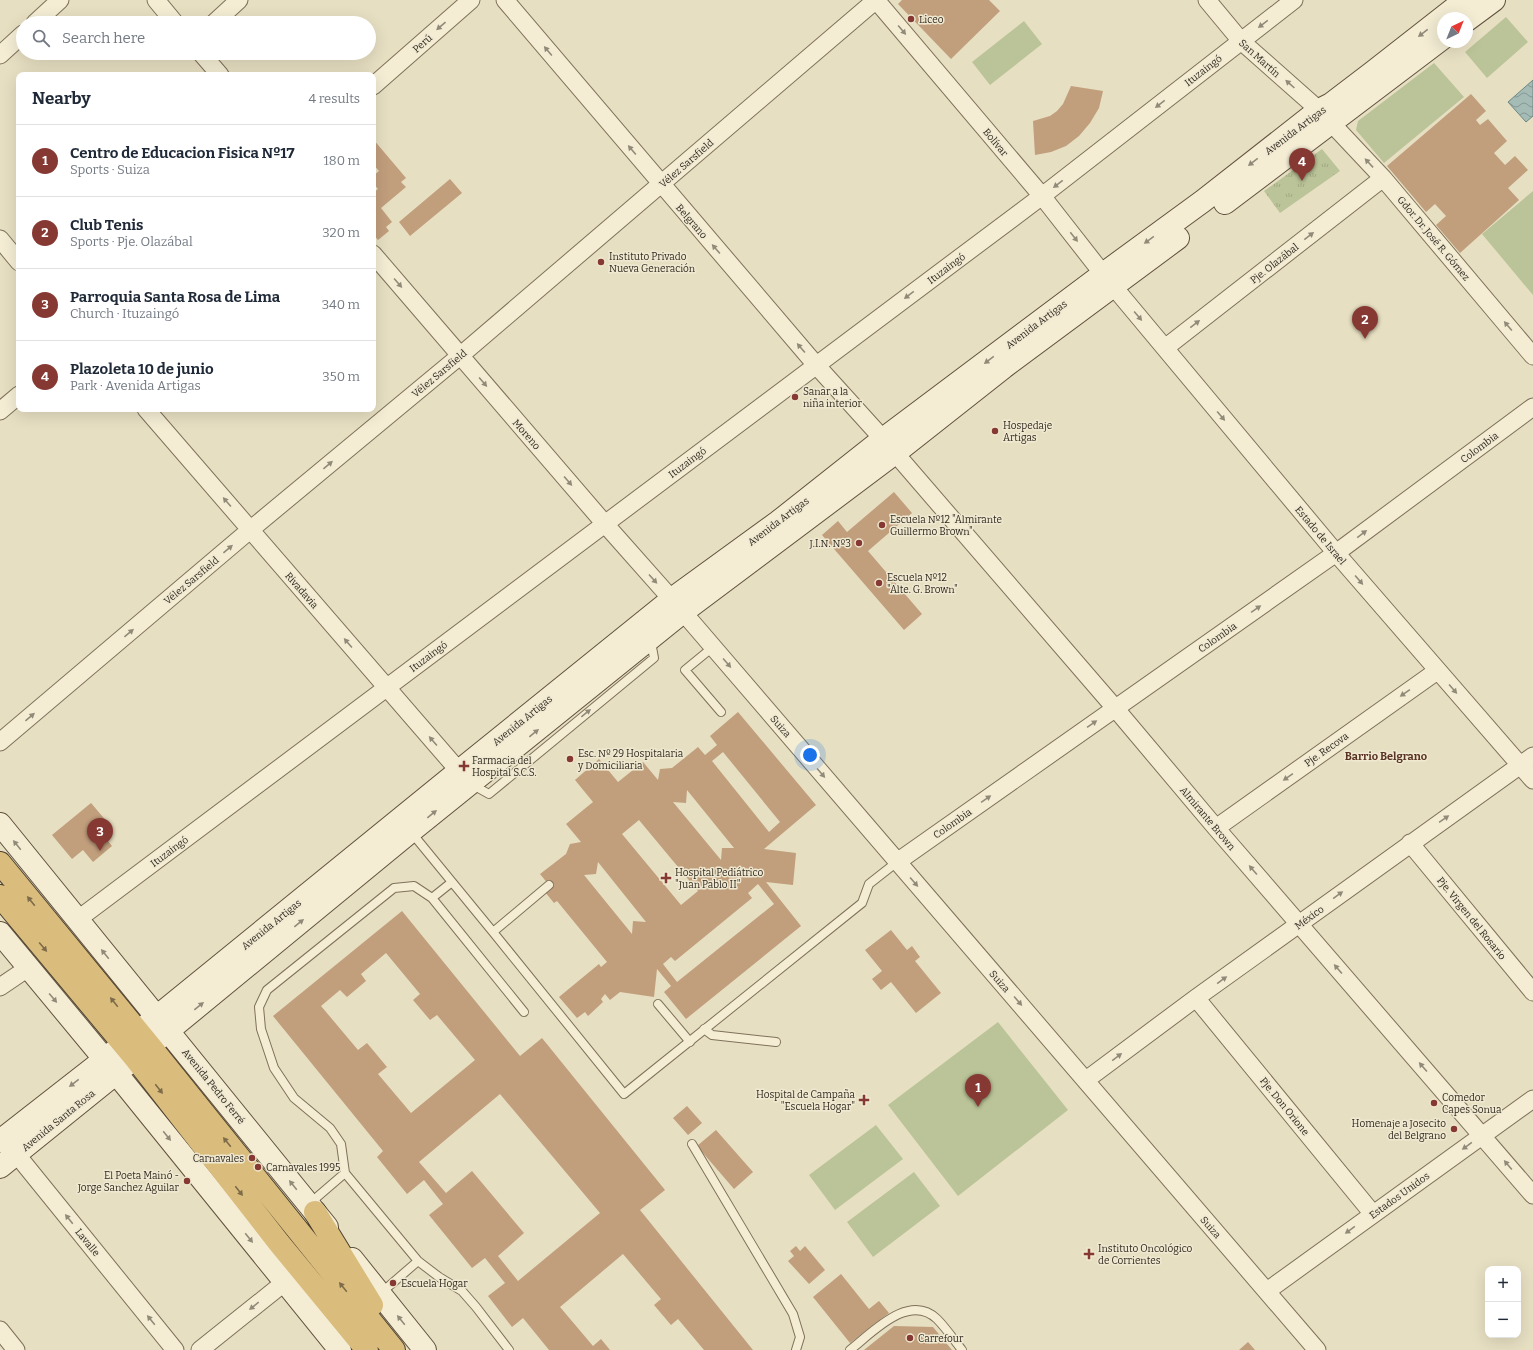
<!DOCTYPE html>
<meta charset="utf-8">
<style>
body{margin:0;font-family:Bitter,serif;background:#f2f2f3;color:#1f2937}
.controls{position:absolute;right:12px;bottom:12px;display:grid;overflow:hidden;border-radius:8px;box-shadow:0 4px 16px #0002}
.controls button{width:36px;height:36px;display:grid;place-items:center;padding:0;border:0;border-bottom:1px solid #e0e1e3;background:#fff;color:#1f2937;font:20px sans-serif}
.compass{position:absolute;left:1437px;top:12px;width:36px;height:36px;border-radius:50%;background:#fff;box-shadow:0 4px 16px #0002;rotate:43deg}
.you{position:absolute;left:810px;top:755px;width:14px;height:14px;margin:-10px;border:3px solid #fff;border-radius:50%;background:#1a73e8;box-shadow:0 0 0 6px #1a73e833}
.badge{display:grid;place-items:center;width:26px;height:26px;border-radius:50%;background:#863933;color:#fff;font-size:13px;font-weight:700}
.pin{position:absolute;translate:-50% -33px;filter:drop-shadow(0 1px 2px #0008)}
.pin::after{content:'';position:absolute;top:21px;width:14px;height:12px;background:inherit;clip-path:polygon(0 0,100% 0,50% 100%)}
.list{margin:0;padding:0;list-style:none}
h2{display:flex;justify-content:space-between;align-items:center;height:52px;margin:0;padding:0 16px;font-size:17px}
h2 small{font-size:13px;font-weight:400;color:#747a83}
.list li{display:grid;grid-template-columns:26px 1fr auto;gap:12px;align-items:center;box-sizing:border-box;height:72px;padding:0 16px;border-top:1px solid #e0e1e3}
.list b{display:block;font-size:15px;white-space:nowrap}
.list p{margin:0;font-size:13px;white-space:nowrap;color:#747a83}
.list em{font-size:13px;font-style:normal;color:#747a83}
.icon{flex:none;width:22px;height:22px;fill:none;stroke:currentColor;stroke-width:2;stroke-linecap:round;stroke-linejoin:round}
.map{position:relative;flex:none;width:1533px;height:1350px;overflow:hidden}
.search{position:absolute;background:#fff;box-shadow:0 4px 16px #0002;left:16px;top:16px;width:360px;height:44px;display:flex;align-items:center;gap:10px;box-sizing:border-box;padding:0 14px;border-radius:22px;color:#747a83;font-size:15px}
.panel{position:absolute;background:#fff;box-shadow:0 4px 16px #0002;left:16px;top:72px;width:360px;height:340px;border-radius:8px}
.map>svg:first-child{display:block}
.grass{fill:url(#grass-tufts)}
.pitch{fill:#bbc498}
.water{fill:url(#water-waves);stroke:#6c8783}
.building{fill:#c19e7c;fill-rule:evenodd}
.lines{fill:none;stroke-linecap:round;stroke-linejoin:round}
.service-casing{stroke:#7f715b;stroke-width:10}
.minor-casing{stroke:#7f715b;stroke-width:19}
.secondary-casing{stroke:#61523f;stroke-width:24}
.trunk-casing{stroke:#4d402f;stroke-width:24}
.service{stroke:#f4edd4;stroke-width:8}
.minor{stroke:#f4edd4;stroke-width:17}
.secondary{stroke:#f4edd4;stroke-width:22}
.trunk{stroke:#dabd7d;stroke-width:22}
.oneway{fill:#928a79}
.oneway2{fill:#7d6b49}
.poi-dot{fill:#863933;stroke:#f0e9d1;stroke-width:1.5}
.labels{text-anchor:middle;stroke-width:3;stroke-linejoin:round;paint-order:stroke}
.poi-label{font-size:10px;fill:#31281e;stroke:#f0e9d1;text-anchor:start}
.street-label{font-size:10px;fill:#31281e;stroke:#f0e9d1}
.neighbourhood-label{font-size:11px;font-weight:bold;fill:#583223;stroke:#f0e9d1}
</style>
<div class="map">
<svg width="1533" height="1350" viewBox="0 0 1533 1350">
<defs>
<pattern id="grass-tufts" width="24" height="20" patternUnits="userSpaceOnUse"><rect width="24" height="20" fill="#bbc498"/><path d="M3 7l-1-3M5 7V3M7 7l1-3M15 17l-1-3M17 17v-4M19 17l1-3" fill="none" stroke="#a1a883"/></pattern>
<pattern id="water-waves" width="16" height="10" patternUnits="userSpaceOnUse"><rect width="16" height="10" fill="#a4bbb6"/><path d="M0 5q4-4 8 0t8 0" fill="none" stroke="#869893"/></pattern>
</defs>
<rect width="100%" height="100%" fill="#e7dfc2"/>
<path class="grass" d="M1322 149 1340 171 1280 213 1264 191Z"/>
<path class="pitch" d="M1506 17 1528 42 1487 78 1465 52Z
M1024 21 1042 44 990 85 972 62Z
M1434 63 1464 97 1384 163 1356 130 1358 121Z
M1533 191V295L1482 234Z
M998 1022 1068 1110 958 1196 888 1105Z
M876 1125 903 1159 835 1210 809 1175Z
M914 1172 940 1206 873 1257 847 1222Z"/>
<path class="water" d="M1533 80V116L1526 122 1508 102Z"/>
<path class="building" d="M902 0H989L1000 11 951 59 898 4Z
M1071 86 1103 91 1099 108 1090 123 1079 136 1066 146 1051 152 1035 155 1033 121 1050 116 1057 111 1063 104Z
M1471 94 1486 111 1476 120 1480 125 1488 119 1507 141 1494 153 1505 165 1515 156 1528 170 1508 188 1519 200 1460 253 1436 225 1446 216 1435 204 1426 212 1387 166Z
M373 139 406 178 401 182 406 187 381 208 392 222 386 227 389 231 378 240 373 234V193L378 189 373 183V176L379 171 373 164Z
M450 179 462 193 410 236 399 222Z
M894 492 912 513 868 551 922 614 904 630 822 535 838 521 847 532Z
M738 712 816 805 764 849 796 853 793 885 766 882 801 926 686 1019 664 992 671 986 657 969 654 997 620 992 610 1000 605 994 601 999 603 1002 588 1016 585 1012 577 1018 559 997 599 964 601 967 607 962 557 901 554 903 545 892 549 885 540 874 566 854 570 844 581 842 566 824 593 802 575 780 599 759 618 782 643 762 658 780 660 769 672 768 698 747 705 755 717 745 710 736ZM723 752 780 822 769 832 712 761ZM687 790 734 848H722L721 860 673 802 686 803ZM639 820 698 891 681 905 622 834ZM598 862 646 922 633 921 632 934 584 875 596 874ZM758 884 774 904 677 982 663 964 671 957 675 961 752 898 748 893Z
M91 803 108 823 99 830 112 846 93 862 83 850 72 859 52 835Z
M402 911 520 1056 542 1038 665 1190 640 1210 753 1350H704L678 1319 671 1325 654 1305 661 1299 623 1254 560 1307 593 1346 601 1339 610 1350H549L523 1318 512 1327 488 1296 505 1283 485 1258 472 1268 429 1215 443 1204 424 1180 407 1194 377 1157 383 1151 273 1016ZM386 953 420 994 413 1000 430 1020 437 1015 475 1060 411 1113 378 1074 387 1067 367 1043 358 1050 321 1006 340 990 347 997 366 981 361 974ZM500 1094 600 1213 518 1281 498 1256 524 1233 472 1171 446 1193 419 1162Z
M891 930 907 950 912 946 920 957 915 961 941 993 916 1013 891 982 881 990 872 979 882 971 865 950Z
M687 1106 702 1123 688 1135 673 1118Z
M716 1130 753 1172 734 1189 697 1146Z
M796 1246 800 1251 805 1246 825 1270 809 1284 788 1261 794 1256 790 1251Z
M841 1274 869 1309 879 1301 889 1313 850 1343 813 1297Z
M894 1326 933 1327 952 1350H864Z
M1248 1342 1255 1350H1239Z"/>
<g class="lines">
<g class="service-casing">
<path id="service" d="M713 647 685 670 721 712
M471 784 489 794 654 658 651 642
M411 832 493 932 624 1094 862 903 869 884 897 862
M432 898 452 882
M493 932 549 885
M658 1004 690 1042
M704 1029 712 1035 776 1042
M692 1144 793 1314 800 1337 796 1350
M345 1173 341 1144 330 1128 294 1098 274 1068 261 1029 259 1007 267 990 394 888 414 886 432 898 524 1012
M309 1204 345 1173 418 1261 439 1277 462 1291 476 1307 509 1350
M381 1293 418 1261
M850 1350C872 1333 909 1292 937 1319 946 1328 954 1340 962 1350"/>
</g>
<g class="minor-casing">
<path id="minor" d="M156 0 175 23
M505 0 816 365 883 439 1115 708 1216 828 1533 1195
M876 0 1042 196 1103 274 1336 553 1533 780
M1207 0 1241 41 1319 110 1383 178 1533 356
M35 23 60 0
M214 23 239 0
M201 53 220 75
M0 55 23 34
M373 86 471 0
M0 239 19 262
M373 254 605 524 683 612 1317 1350
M1165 348 1383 178
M146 409 459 771
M0 411 19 395
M0 742 250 530 461 355 876 0
M1216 828 1437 671
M1410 843 1533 992
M897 862 1336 553 1533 407
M77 920 1042 196 1294 0
M0 987 28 968
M1196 998 1373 1214
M1086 1080 1196 998 1533 756
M9 1145 175 1350
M1267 1291 1533 1099
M0 1330 16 1350
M200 1350 285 1282"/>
</g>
<g class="secondary-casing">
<path id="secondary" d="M1467 20 1494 0
M1225 203 1443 38
M0 824 327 1227
M0 933 116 1073 340 1350
M0 1141 105 1059 459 771 672 599 778 522 883 439 1103 274 1203 201 1319 110 1331 104 1373 72 1465 0
M0 1167 135 1058 410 832 683 612 895 453 1004 367 1178 238
M352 1259 425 1350"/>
</g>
<g class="trunk-casing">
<path id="trunk" d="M0 863 150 1046 394 1350
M0 896 135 1058 279 1243 367 1350
M315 1212 372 1305"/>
</g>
<use href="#service" class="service"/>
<use href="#minor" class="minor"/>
<use href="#secondary" class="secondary"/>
<use href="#trunk" class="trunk"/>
</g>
<defs><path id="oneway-solid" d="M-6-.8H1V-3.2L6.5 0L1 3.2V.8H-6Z"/></defs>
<g class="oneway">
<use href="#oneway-solid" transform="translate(1263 24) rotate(143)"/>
<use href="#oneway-solid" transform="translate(441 26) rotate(139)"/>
<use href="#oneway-solid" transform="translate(902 30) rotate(50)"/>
<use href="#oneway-solid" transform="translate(1423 33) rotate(142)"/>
<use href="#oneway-solid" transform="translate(548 51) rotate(-130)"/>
<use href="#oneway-solid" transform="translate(1290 84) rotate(-138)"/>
<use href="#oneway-solid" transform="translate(1160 104) rotate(142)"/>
<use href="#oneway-solid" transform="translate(632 150) rotate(-130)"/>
<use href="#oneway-solid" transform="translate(1253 162) rotate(142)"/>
<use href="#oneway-solid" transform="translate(1369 163) rotate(-133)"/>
<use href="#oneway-solid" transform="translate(1058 184) rotate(142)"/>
<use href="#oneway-solid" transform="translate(1309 236) rotate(-38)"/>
<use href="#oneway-solid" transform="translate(1074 237) rotate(52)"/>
<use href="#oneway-solid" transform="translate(1149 240) rotate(144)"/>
<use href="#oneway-solid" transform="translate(716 249) rotate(-131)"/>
<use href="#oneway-solid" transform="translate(398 283) rotate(49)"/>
<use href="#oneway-solid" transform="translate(909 295) rotate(143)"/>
<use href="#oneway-solid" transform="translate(1138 316) rotate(50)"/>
<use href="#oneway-solid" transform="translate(1195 324) rotate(-38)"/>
<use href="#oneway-solid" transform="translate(1508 326) rotate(-130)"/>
<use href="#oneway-solid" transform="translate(801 348) rotate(-131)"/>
<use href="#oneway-solid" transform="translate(989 360) rotate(143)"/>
<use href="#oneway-solid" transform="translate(483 382) rotate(49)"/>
<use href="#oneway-solid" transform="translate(1221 416) rotate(50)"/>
<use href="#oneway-solid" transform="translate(328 465) rotate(-40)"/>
<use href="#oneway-solid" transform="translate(568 481) rotate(49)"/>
<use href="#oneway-solid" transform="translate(227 502) rotate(-131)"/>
<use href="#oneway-solid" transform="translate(1362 534) rotate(-37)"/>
<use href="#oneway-solid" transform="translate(228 549) rotate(-40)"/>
<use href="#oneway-solid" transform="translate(653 579) rotate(48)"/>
<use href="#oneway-solid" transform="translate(1359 580) rotate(49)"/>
<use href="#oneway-solid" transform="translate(1256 609) rotate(-35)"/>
<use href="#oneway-solid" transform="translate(129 633) rotate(-40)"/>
<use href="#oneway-solid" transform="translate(348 643) rotate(-131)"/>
<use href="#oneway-solid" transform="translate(727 663) rotate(49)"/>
<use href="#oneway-solid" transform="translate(1453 689) rotate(49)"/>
<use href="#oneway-solid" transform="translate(1405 693) rotate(145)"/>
<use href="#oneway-solid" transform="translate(586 713) rotate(-39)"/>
<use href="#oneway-solid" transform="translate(30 717) rotate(-40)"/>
<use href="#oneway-solid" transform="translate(1092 724) rotate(-35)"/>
<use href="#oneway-solid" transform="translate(534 733) rotate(-39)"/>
<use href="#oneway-solid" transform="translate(433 741) rotate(-131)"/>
<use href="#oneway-solid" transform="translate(821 773) rotate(49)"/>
<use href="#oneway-solid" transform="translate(1288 777) rotate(145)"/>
<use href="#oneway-solid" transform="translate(986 799) rotate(-35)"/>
<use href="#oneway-solid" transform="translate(432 814) rotate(-39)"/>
<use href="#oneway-solid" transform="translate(1444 819) rotate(-35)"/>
<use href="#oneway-solid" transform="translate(17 845) rotate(-129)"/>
<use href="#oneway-solid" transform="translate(1253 870) rotate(-131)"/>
<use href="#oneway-solid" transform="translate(914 882) rotate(49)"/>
<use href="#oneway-solid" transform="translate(1338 895) rotate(-36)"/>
<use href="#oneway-solid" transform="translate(299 923) rotate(-39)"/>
<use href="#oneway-solid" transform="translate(105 954) rotate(-129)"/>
<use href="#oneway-solid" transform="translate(1338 969) rotate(-131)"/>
<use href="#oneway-solid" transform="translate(1222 980) rotate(-36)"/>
<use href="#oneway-solid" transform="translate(53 998) rotate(50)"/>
<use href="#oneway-solid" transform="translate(1018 1001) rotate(49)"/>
<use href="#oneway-solid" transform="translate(199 1006) rotate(-39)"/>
<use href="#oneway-solid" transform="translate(1117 1057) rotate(-37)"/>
<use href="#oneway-solid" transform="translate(1423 1067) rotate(-131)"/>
<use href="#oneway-solid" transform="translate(74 1083) rotate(142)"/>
<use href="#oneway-solid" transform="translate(167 1136) rotate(51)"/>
<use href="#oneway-solid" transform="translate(1467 1146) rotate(144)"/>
<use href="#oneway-solid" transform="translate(1508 1165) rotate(-130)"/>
<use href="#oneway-solid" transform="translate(293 1185) rotate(-129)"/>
<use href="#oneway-solid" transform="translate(69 1219) rotate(-129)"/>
<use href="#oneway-solid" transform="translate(1350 1230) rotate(144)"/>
<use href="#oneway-solid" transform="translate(249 1238) rotate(51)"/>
<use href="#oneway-solid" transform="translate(254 1306) rotate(141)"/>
<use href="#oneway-solid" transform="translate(151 1320) rotate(-129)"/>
<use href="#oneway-solid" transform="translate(401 1320) rotate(-129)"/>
</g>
<g class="oneway2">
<use href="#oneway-solid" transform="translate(31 901) rotate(-129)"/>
<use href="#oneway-solid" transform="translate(43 947) rotate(50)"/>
<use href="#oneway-solid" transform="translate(114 1002) rotate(-129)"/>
<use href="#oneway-solid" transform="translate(159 1089) rotate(52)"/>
<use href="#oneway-solid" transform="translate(227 1142) rotate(-129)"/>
<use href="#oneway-solid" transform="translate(239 1191) rotate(52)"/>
<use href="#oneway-solid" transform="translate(343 1287) rotate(-129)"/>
</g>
<g class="poi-dot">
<circle cx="911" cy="19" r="4"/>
<circle cx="601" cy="262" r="4"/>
<circle cx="795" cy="397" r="4"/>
<circle cx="995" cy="431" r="4"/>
<circle cx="882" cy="525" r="4"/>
<circle cx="859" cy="543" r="4"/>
<circle cx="879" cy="583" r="4"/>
<circle cx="570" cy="759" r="4"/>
<path d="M462 760h4v4h4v4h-4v4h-4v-4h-4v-4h4z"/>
<path d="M664 872h4v4h4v4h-4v4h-4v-4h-4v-4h4z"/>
<path d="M862 1094h4v4h4v4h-4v4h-4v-4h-4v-4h4z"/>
<circle cx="1434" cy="1103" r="4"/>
<circle cx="1454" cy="1129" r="4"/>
<circle cx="252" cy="1158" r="4"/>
<circle cx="258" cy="1167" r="4"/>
<circle cx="187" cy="1181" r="4"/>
<path d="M1087 1248h4v4h4v4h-4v4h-4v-4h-4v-4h4z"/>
<circle cx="393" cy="1283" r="4"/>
<circle cx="910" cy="1338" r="4"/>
</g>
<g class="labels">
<g class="poi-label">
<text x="919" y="23">Liceo</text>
<text x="609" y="260">Instituto Privado<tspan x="609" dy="12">Nueva Generación</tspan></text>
<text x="803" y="395">Sanar a la<tspan x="803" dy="12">niña interior</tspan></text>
<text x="1003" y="429">Hospedaje<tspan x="1003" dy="12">Artigas</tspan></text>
<text x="890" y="523">Escuela Nº12 "Almirante<tspan x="890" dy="12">Guillermo Brown"</tspan></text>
<text x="851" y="547" text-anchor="end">J.I.N. Nº3</text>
<text x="887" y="581">Escuela Nº12<tspan x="887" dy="12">"Alte. G. Brown"</tspan></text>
<text x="578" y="757">Esc. Nº 29 Hospitalaria<tspan x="578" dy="12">y Domiciliaria</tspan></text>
<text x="472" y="764">Farmacia del<tspan x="472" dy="12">Hospital S.C.S.</tspan></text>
<text x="675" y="876">Hospital Pediátrico<tspan x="675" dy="12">"Juan Pablo II"</tspan></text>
<text x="855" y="1098" text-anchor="end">Hospital de Campaña<tspan x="855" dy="12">"Escuela Hogar"</tspan></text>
<text x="1442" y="1101">Comedor<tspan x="1442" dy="12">Capes Sonua</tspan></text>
<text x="1446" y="1127" text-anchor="end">Homenaje a Josecito<tspan x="1446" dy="12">del Belgrano</tspan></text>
<text x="244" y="1162" text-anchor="end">Carnavales</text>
<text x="266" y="1171">Carnavales 1995</text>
<text x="179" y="1179" text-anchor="end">El Poeta Mainó -<tspan x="179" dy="12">Jorge Sanchez Aguilar</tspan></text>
<text x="1098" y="1252">Instituto Oncológico<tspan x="1098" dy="12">de Corrientes</tspan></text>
<text x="401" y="1287">Escuela Hogar</text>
<text x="918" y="1342">Carrefour</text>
</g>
<g class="street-label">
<text transform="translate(422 43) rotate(-41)" y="4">Perú</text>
<text transform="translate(1260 58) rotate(42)" y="4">San Martín</text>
<text transform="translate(1203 70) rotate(-38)" y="4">Ituzaingó</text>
<text transform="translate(1295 130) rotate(-37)" y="4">Avenida Artigas</text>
<text transform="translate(996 142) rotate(50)" y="4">Bolívar</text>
<text transform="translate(686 163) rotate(-41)" y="4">Vélez Sarsfield</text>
<text transform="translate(692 221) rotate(49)" y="4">Belgrano</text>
<text transform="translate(1434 238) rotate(50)" y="4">Gdor. Dr. José R. Gómez</text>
<text transform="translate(1274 263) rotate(-38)" y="4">Pje. Olazábal</text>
<text transform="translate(946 268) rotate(-37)" y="4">Ituzaingó</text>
<text transform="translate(1036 324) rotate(-37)" y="4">Avenida Artigas</text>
<text transform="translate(439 373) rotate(-40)" y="4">Vélez Sarsfield</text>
<text transform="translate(527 434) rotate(49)" y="4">Moreno</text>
<text transform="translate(1479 447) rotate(-37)" y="4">Colombia</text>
<text transform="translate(687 462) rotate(-37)" y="4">Ituzaingó</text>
<text transform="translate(778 521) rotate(-37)" y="4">Avenida Artigas</text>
<text transform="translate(1321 535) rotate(50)" y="4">Estado de Israel</text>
<text transform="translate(191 580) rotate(-40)" y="4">Vélez Sarsfield</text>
<text transform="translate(302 590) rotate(49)" y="4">Rivadavia</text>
<text transform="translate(1217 637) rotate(-35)" y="4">Colombia</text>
<text transform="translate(428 656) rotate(-37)" y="4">Ituzaingó</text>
<text transform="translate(522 720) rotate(-39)" y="4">Avenida Artigas</text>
<text transform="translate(781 726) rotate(49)" y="4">Suiza</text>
<text transform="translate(1326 749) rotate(-35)" y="4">Pje. Recova</text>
<text transform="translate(1208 818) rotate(50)" y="4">Almirante Brown</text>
<text transform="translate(952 823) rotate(-35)" y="4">Colombia</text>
<text transform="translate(169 851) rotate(-37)" y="4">Ituzaingó</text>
<text transform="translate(1309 917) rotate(-36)" y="4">México</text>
<text transform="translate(1472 918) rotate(51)" y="4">Pje. Virgen del Rosario</text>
<text transform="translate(271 924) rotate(-39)" y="4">Avenida Artigas</text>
<text transform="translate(1000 981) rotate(49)" y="4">Suiza</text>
<text transform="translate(214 1086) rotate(51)" y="4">Avenida Pedro Ferré</text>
<text transform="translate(1285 1106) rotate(51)" y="4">Pje. Don Orione</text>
<text transform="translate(58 1120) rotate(-39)" y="4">Avenida Santa Rosa</text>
<text transform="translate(1399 1195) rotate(-36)" y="4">Estados Unidos</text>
<text transform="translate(1211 1227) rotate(49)" y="4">Suiza</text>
<text transform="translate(88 1242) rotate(51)" y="4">Lavalle</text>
</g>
<g class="neighbourhood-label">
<text x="1386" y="760">Barrio Belgrano</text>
</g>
</g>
</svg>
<div class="controls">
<button>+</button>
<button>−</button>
</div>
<svg class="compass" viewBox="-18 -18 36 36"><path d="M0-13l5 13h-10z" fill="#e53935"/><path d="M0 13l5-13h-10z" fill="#747a83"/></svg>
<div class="you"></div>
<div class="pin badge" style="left:978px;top:1107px">1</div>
<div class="pin badge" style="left:1365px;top:339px">2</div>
<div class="pin badge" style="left:100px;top:851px">3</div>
<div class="pin badge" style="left:1302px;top:181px">4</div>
<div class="search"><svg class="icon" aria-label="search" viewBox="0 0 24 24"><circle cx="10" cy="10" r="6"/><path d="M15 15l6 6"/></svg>Search here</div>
<section class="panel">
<h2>Nearby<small>4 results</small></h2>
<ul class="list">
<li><span class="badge">1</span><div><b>Centro de Educacion Fisica Nº17</b><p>Sports · Suiza</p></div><em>180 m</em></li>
<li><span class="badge">2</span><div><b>Club Tenis</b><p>Sports · Pje. Olazábal</p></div><em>320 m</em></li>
<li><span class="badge">3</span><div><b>Parroquia Santa Rosa de Lima</b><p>Church · Ituzaingó</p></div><em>340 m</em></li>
<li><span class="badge">4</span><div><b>Plazoleta 10 de junio</b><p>Park · Avenida Artigas</p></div><em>350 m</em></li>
</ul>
</section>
</div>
